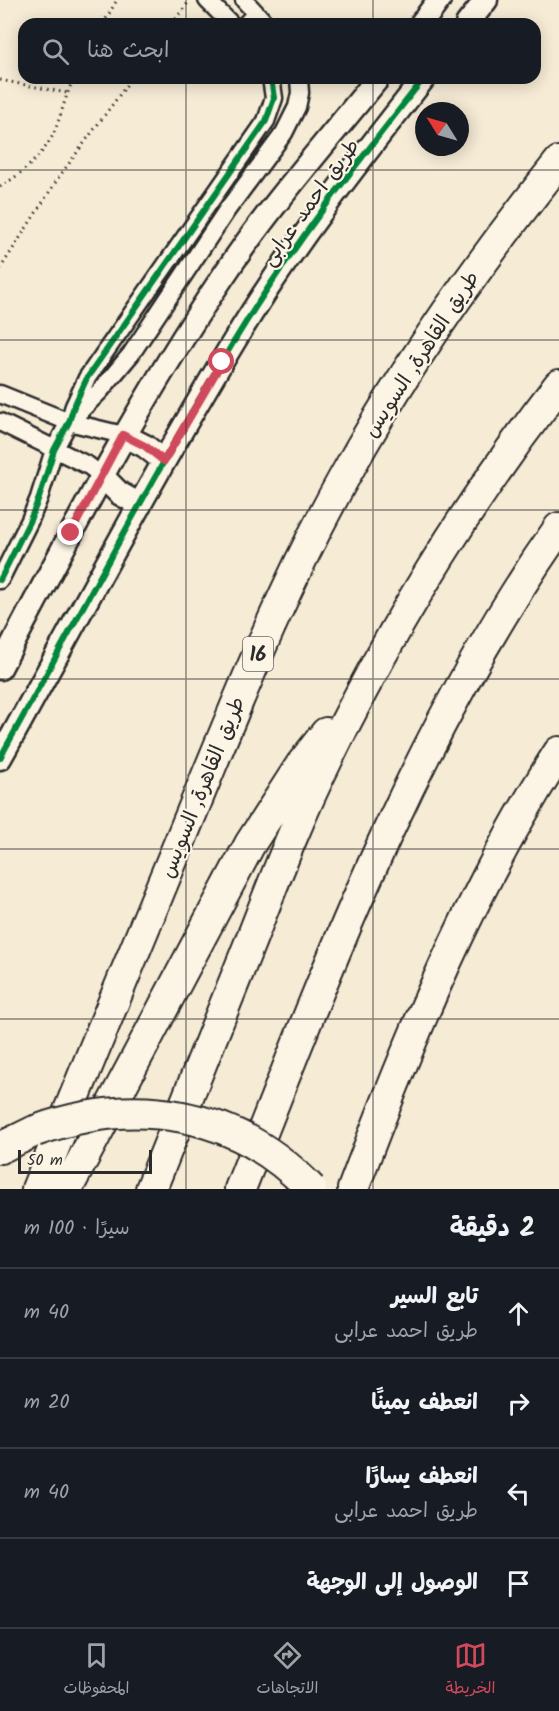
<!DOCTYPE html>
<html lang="ar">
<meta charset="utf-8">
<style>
body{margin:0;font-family:Kalam,"Playpen Sans Arabic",sans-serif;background:#242831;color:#f1f3f6;direction:rtl}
.compass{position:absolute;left:415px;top:102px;width:54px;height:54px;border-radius:50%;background:#171b24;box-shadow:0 3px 15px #0003;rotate:307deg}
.scale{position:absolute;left:18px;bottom:15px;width:134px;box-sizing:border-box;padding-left:6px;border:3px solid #2b2b2b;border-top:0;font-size:16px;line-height:21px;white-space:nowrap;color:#2b2b2b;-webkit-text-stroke:4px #fcf5e5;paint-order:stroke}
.stop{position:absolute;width:18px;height:18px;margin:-14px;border:4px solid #d1495b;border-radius:50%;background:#fff}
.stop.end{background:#d1495b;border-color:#fff;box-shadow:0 2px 6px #0008}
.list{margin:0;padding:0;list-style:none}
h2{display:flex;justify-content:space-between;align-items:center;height:78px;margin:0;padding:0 24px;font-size:26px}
h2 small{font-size:20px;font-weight:400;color:#9ea1a6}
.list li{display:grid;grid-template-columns:39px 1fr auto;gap:18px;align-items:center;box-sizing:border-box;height:90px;padding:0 24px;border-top:2px solid #363941}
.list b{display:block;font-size:22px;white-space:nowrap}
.list p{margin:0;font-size:20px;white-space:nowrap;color:#9ea1a6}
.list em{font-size:20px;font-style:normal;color:#9ea1a6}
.icon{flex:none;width:33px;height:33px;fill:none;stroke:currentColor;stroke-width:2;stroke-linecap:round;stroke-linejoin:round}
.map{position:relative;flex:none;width:559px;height:1189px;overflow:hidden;direction:ltr}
.search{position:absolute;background:#171b24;box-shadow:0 3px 15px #0003;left:18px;right:18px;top:18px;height:66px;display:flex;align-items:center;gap:15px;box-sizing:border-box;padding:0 21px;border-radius:18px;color:#9ea1a6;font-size:22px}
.sheet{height:438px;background:#171b24}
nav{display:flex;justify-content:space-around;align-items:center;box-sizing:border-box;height:84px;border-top:2px solid #363941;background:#171b24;font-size:16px;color:#9ea1a6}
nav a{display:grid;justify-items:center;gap:3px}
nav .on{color:#d1495b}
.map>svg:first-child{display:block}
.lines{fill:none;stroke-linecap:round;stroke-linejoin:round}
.street-casing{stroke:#2b2b2b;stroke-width:21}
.secondary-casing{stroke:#2b2b2b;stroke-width:27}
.highway-casing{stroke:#2b2b2b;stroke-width:34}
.path{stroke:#2b2b2b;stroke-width:3;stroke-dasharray:1.5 4.5;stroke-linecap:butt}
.street{stroke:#fcf5e5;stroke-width:16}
.secondary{stroke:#fcf5e5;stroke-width:22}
.highway{stroke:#fcf5e5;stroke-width:30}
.highway-bridge-casing{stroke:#2b2b2b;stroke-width:34;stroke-linecap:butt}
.highway-bridge{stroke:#fcf5e5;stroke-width:30}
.cycleway-casing{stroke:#fcf5e5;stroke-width:10}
.cycleway{stroke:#00873e;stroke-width:6}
.route{stroke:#d1495b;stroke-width:8}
.grid{fill:none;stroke:#2b2b2b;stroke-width:1.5;stroke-opacity:0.55}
.labels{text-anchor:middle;stroke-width:4.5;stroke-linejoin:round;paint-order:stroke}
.shield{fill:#fcf5e5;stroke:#6a6863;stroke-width:1.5}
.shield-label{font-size:20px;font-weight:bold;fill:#2b2b2b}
.street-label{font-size:21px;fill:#2b2b2b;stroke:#fcf5e5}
</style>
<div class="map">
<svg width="559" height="1189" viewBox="0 0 559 1189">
<rect width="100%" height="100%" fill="#f6ebd5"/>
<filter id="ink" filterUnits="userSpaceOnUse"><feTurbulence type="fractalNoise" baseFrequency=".0167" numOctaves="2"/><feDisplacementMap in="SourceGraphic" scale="12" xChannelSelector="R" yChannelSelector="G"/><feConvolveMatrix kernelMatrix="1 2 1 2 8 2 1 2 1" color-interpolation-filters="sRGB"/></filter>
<g filter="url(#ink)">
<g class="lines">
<g class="street-casing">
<path id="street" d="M207 0 231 24
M244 0 266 24
M246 24 256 13
M0 394 69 422 123 435
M70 421 101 390 131 354 227 210 284 133 297 107 300 93 299 78
M0 422 89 466 102 476
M0 580 30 520 39 498 54 450 69 422 74 406 87 378 266 121 274 98 271 78"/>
</g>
<g class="secondary-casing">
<path id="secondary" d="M421 24 439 0
M467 24 486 0
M123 435 145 446 164 461
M102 476 119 493 140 505
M0 668C70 535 138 402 222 278 269 207 325 144 378 78
M0 758C77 620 151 479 233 343 289 250 357 163 424 78"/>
</g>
<g class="highway-casing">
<path id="highway" d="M0 1148 35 1131
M37 1189C88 1063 140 938 192 812 239 698 285 582 346 474 407 363 480 261 559 162
M67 1189 250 844 301 765 326 733
M151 1189C184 1106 218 1023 251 940 275 879 298 818 327 760 391 628 469 501 559 385
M240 1189C330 961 417 730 559 528
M353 1189C410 1038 472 888 559 752"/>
</g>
<path class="path" d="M103 24 117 0
M172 24 190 0
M0 80 67 93
M0 187C21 174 41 158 53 135 61 117 65 96 74 78
M0 269 59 177 132 78"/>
<use href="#street" class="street"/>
<use href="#secondary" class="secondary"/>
<use href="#highway" class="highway"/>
<g class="highway-bridge-casing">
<path id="highway-bridge" d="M35 1131C134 1095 236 1110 311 1189"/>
</g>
<use href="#highway-bridge" class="highway-bridge"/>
<g class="cycleway-casing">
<path id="cycleway" d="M0 580 30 520 39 498 54 450 69 422 74 406 87 378 266 121 274 98 271 78
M0 758C77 620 151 479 233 343 289 250 357 163 424 78"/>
</g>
<use href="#cycleway" class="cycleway"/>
</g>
</g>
<g class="lines" filter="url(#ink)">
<path class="route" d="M71 533 123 435 145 446 164 461 222 362"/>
</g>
<path class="grid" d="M186 0V24M373 0V24M186 78V1189M373 78V1189M0 170H559M0 340H559M0 510H559M0 679H559M0 849H559M0 1019H559"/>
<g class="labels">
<rect class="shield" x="243" y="637" width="30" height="34" rx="4.5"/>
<g class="shield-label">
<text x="258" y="661">16</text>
</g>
<g class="street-label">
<text transform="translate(310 202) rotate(-54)" y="7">طريق احمد عرابى</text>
<text transform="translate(421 354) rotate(-57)" y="7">طريق القاهرة, السويس</text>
<text transform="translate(202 787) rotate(-68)" y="7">طريق القاهرة, السويس</text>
</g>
</g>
</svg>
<svg class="compass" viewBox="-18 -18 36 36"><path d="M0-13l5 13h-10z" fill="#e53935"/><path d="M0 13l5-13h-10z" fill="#9ea1a6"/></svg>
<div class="scale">50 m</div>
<div class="stop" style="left:222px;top:362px"></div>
<div class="stop end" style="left:71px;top:533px"></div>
<div class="search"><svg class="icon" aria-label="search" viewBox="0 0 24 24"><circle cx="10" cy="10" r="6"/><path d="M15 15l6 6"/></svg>ابحث هنا</div>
</div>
<section class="sheet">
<h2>2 دقيقة<small>سيرًا · 100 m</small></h2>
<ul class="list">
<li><svg class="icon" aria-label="ahead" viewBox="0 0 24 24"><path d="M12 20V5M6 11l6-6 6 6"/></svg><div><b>تابع السير</b><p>طريق احمد عرابى</p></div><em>40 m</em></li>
<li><svg class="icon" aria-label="right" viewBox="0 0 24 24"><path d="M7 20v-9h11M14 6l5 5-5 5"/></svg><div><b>انعطف يمينًا</b></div><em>20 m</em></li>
<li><svg class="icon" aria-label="left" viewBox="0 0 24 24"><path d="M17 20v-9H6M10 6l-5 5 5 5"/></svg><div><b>انعطف يسارًا</b><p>طريق احمد عرابى</p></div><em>40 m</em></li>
<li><svg class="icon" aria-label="arrive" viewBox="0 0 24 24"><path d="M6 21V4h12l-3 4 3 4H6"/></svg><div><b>الوصول إلى الوجهة</b></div></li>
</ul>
</section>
<nav>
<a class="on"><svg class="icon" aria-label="map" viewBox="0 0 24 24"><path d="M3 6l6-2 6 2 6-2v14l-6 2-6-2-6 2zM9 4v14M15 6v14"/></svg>الخريطة</a>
<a><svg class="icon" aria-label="directions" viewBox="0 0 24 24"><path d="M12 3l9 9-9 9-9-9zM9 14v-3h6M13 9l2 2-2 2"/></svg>الاتجاهات</a>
<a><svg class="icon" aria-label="saved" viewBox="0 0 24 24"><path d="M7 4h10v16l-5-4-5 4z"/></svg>المحفوظات</a>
</nav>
